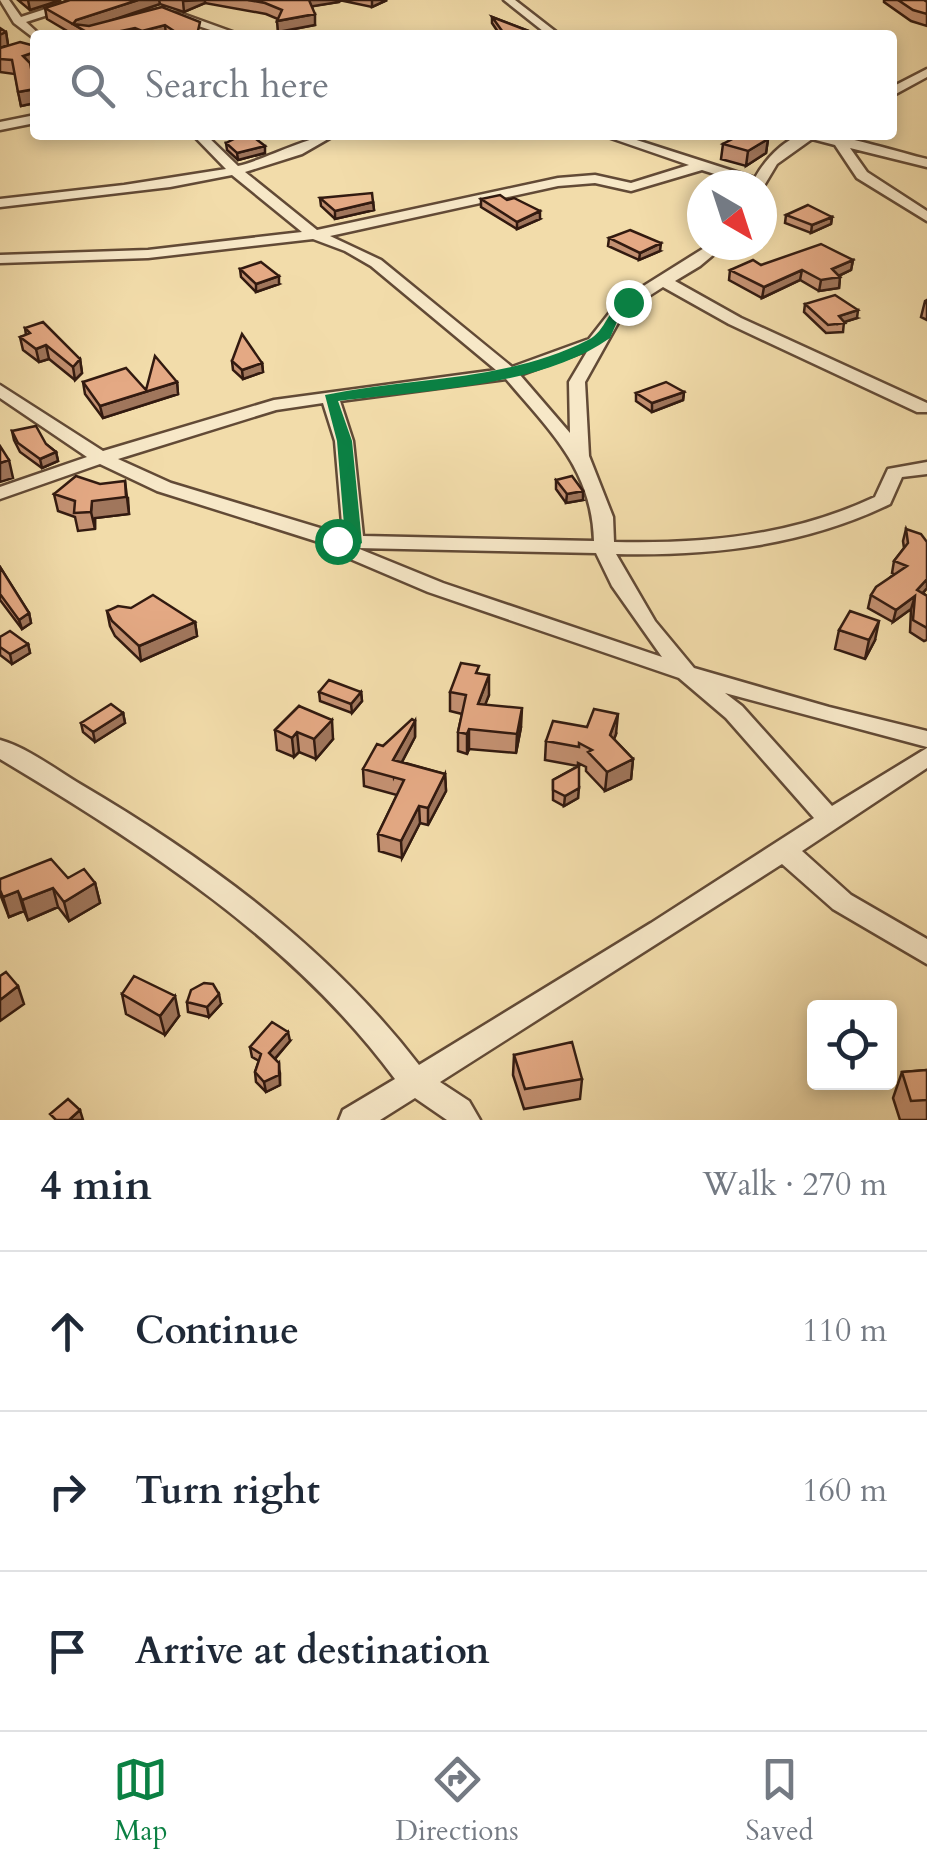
<!DOCTYPE html>
<meta charset="utf-8">
<style>
body{margin:0;font-family:Cardo,serif;background:#f6f6f7;color:#1f2937}
.controls{position:absolute;right:30px;bottom:30px;display:grid;overflow:hidden;border-radius:10px;box-shadow:0 5px 15px #0003}
.controls button{width:90px;height:90px;display:grid;place-items:center;padding:0;border:0;border-bottom:2px solid #e0e1e3;background:#fff;color:#1f2937;font:50px sans-serif}
.compass{position:absolute;left:687px;top:170px;width:90px;height:90px;border-radius:50%;background:#fff;box-shadow:0 5px 15px #0003;rotate:141deg}
.stop{position:absolute;width:30px;height:30px;margin:-22px;border:8px solid #0b8043;border-radius:50%;background:#fff}
.stop.end{background:#0b8043;border-color:#fff;box-shadow:0 2px 10px #0008}
.list{margin:0;padding:0;list-style:none}
h2{display:flex;justify-content:space-between;align-items:center;height:130px;margin:0;padding:0 40px;font-size:42px}
h2 small{font-size:32px;font-weight:400;color:#747a83}
.list li{display:grid;grid-template-columns:65px 1fr auto;gap:30px;align-items:center;box-sizing:border-box;height:160px;padding:0 40px;border-top:2px solid #e0e1e3}
.list b{display:block;font-size:38px;white-space:nowrap}
.list em{font-size:32px;font-style:normal;color:#747a83}
.icon{flex:none;width:55px;height:55px;fill:none;stroke:currentColor;stroke-width:2;stroke-linecap:round;stroke-linejoin:round}
.map{position:relative;flex:none;width:927px;height:1120px;overflow:hidden}
.search{position:absolute;background:#fff;box-shadow:0 5px 15px #0003;left:30px;right:30px;top:30px;height:110px;display:flex;align-items:center;gap:25px;box-sizing:border-box;padding:0 35px;border-radius:10px;color:#747a83;font-size:38px}
.sheet{height:610px;background:#fff}
nav{display:flex;justify-content:space-around;align-items:center;box-sizing:border-box;height:140px;border-top:2px solid #e0e1e3;background:#fff;font-size:28px;color:#747a83}
nav a{display:grid;justify-items:center;gap:5px}
nav .on{color:#0b8043}
.map>svg:first-child{display:block}
.lines{fill:none;stroke-linecap:round;stroke-linejoin:round}
.minor-casing{stroke:#624a36;stroke-width:5}
.minor{fill:#f7e8c8;fill-rule:evenodd}
.wall{fill:#c49172;stroke:#321a10;stroke-width:2.5}
.shaded-wall{fill:#a0765c;stroke:#321a10;stroke-width:2.5}
.building{fill:#e4a984;stroke:#321a10;stroke-width:2.5}
.route{fill:#0b8043}
</style>
<div class="map">
<svg width="927" height="1120" viewBox="0 0 927 1120">
<rect width="100%" height="100%" fill="#f2dcaa"/>
<filter id="stains"><feTurbulence type="fractalNoise" baseFrequency=".002" numOctaves="4"/><feColorMatrix values="0 0 0 0 .2 0 0 0 0 .09 0 0 0 0 .02 0 0 0 .5 -.17"/></filter>
<radialGradient id="worn" r=".72"><stop offset=".6" stop-color="#630" stop-opacity="0"/><stop offset="1" stop-color="#630" stop-opacity=".3"/></radialGradient>
<g class="lines">
<g class="minor-casing">
<path id="minor" d="M0 0H9L21 17 73 0 85 3 26 22 40 35H35V39L14 23Z
M504 0H515L560 35H548Z
M172 13H180L241 35H225L172 17Z
M927 69V77L892 96V87Z
M35 115V123L0 130V122Z
M193 135H206L238 166C267 159 310 135 335 135L302 154 245 172 317 230 558 178 595 175 631 183 689 165 602 135H621L755 178C764 161 782 141 801 135 825 128 900 153 927 159V167L850 148 867 172 927 211V221L857 178 835 145 812 139 777 164 762 189V185H750L702 170 631 191 595 183 558 186 330 236 381 260 512 367 589 339 618 302 709 245H725L700 266 675 281 741 318 927 403V412H917L729 324 663 287 624 312 585 382 589 456 613 517 614 542C705 544 792 536 875 497L888 469 927 462V474L902 477 890 504C803 546 711 556 616 554L655 621 694 668 829 707 927 731V747L725 693 742 706 832 806 927 748V768L802 851 851 895 927 939V964L833 909 782 864 440 1082 469 1101 480 1120H447L415 1098 380 1120H339L343 1110 395 1079C293 941 145 846 0 759V740C28 748 55 769 80 784 206 858 329 948 419 1065L651 923 814 818 726 718 679 678 428 592 327 549 325 544 157 491 100 464 0 499V487L87 457 0 398V385L103 451 274 400 496 370 371 266 345 251 313 239 148 258 0 263V255L148 250 302 232 232 175 170 187 0 207V199L124 185 226 169ZM588 350 569 382 570 433 520 375ZM506 379C549 430 592 469 594 541L363 536 353 441 340 401ZM323 403 335 441 343 535 171 483 118 459 276 410ZM357 548 596 553 612 586 662 657 443 583Z"/>
</g>
<use href="#minor" class="minor"/>
</g>
<path class="wall" d="M18 0H61L30 10Z
M70 0H339V2L312 6 315 25 278 32V19L266 14 205 3 184 12 160 4 112 20 162 7 201 33 200 35H74L47 19 45 8Z
M339 0H387L372 7Z
M884 0H924L927 2V26L911 21 884 2Z
M492 17 539 35H500L492 23Z
M0 28 6 32 8 45 31 67 35 87V103L21 106 15 74 0 72Z
M768 139 766 153 746 166 721 159 723 144Z
M226 143 265 153 238 160 227 150Z
M320 198 373 202 374 210 335 219 321 206Z
M481 199 540 219 517 229 481 207Z
M786 215 832 217 831 224 811 233 785 223Z
M609 238 660 251 639 260 608 246Z
M853 260 851 270 839 276 840 277 839 288 819 291 800 280 762 298 729 280 730 270 761 265Z
M240 269 279 284 256 292 241 277Z
M927 300V320L921 317 925 301Z
M805 304 857 318 844 322 843 332 826 333 804 312Z
M25 328 80 359 82 373 75 380 49 359 39 362 23 350 20 337 26 335Z
M232 361 262 363 263 372 243 379 233 370Z
M83 382 146 390 177 382 178 394 103 418 85 394Z
M684 392 683 400 652 412 636 401V393Z
M12 431 46 444 56 452 58 461 42 468 20 452 14 440Z
M556 480 583 500 566 503 556 489Z
M54 494 128 498 129 514 95 518V529L78 531 75 517 58 511Z
M906 529 927 588 923 593 927 596V640L924 641 910 632 911 609 893 622 868 608 871 595 894 574 892 573 894 561 904 548 903 541Z
M0 567 29 613 31 623 22 629 0 600Z
M107 611 195 622 197 636 141 661 115 636 110 626Z
M839 630 875 640 865 659 835 649Z
M0 637 28 644 30 653 12 664 0 655Z
M479 674 489 695 485 704 521 727 516 753 469 749 467 754 458 751V732L462 714 450 711V692Z
M319 692H361L362 701 352 713 320 701Z
M299 706 333 739 316 759 299 752 294 757 277 750 275 730Z
M123 713 125 723 95 742 83 732 81 723Z
M415 721V737L402 762 445 774 446 791 428 825 420 823 402 858 379 851 378 834 397 795 364 786 363 769 383 746Z
M616 734 614 739 633 759 631 779 605 791 586 771V767L578 763V798L564 806 553 800V780L578 766 545 760 546 741Z
M68 878 95 883 100 903 69 921 58 907 28 920 24 911 9 917 0 894V879Z
M122 994 179 1016 165 1035 126 1014Z
M187 1002 221 1004 209 1017 188 1012Z
M290 1041 275 1059 280 1073V1085L266 1092 256 1082 255 1072 259 1061 252 1057 250 1047Z
M514 1055 582 1079 580 1099 524 1109 513 1075Z
M927 1070V1120H900L893 1098 902 1072Z"/>
<path class="shaded-wall" d="M28 0H61L30 10Z
M138 0H159L160 4 83 30 73 24 76 20Z
M205 0V3L184 12 183 1Z
M308 0H339V2L308 7Z
M372 0H387L372 7Z
M315 14V25L278 32 277 21Z
M165 25 166 35H143L142 31Z
M135 28 136 35H102Z
M6 32 8 45 0 48V35Z
M35 52V66L25 70 23 56Z
M35 89V103L21 106 18 92Z
M768 139 766 153 746 166 748 151Z
M265 146V153L238 160 237 153Z
M373 202 374 210 335 219V211Z
M540 211V219L517 229V222Z
M832 217 831 224 811 233 812 225Z
M661 243 660 251 639 260 640 253Z
M853 260 851 270 834 278 840 277 839 288 819 291 821 280 832 269Z
M802 270 800 280 762 298 764 287Z
M279 276V284L256 292V284Z
M858 310 857 318 838 324 839 316Z
M46 345 49 359 39 362 36 349Z
M80 359 82 373 75 380 73 367Z
M262 363 263 372 243 379 242 370Z
M177 382 178 394 103 418 100 406Z
M684 392 683 400 652 412V403Z
M56 452 58 461 42 468 40 459Z
M9 460 13 478 0 482V463Z
M125 481 129 514 95 518V529L91 512 92 501Z
M583 491V500L566 503 567 494Z
M927 579V588L914 603 917 590Z
M915 596 911 609 893 622 896 610Z
M29 613 31 623 22 629 19 620Z
M879 621 875 640 865 659 869 640Z
M195 622 197 636 141 661 139 646Z
M28 644 30 653 12 664 10 654Z
M489 675V695L478 723V704Z
M361 692 362 701 352 713 351 704Z
M522 708 521 727 516 753 517 734Z
M123 713 125 723 95 742 93 732Z
M618 714 616 734 608 754 610 735Z
M332 720 333 739 316 759 314 739Z
M415 721V737L394 777 393 760Z
M469 729V749L467 754V734Z
M297 732 299 752 294 757 292 738Z
M633 759 631 779 605 791 607 772Z
M445 774 446 791 428 825V808Z
M579 788 578 798 564 806 565 796Z
M419 806 420 823 402 858 401 841Z
M95 883 100 903 69 921 64 902Z
M53 888 58 907 28 920 22 900Z
M18 891 24 911 9 917 3 897Z
M18 986 24 1004 0 1021V1000Z
M219 994 221 1004 209 1017 207 1007Z
M175 996 179 1016 165 1035 160 1016Z
M288 1032 290 1041 271 1063 269 1053Z
M279 1063 280 1085 266 1092 264 1082Z
M80 1110 83 1120H69Z"/>
<path class="building" d="M70 0H138L76 20 73 24 89 26 162 7 200 22 197 35H180L165 25 142 31 135 28 102 35H92L45 8Z
M248 0H309L315 14 277 21 282 10 265 3Z
M898 0H924L927 2V14L913 10Z
M492 17 539 35H505Z
M20 42 35 46V52L23 56 30 63 35 89 18 92 12 60 0 59V48Z
M242 135H251L265 146 237 153 226 143Z
M740 135H756L768 139 748 151 723 144Z
M372 193 373 202 335 211 320 198Z
M500 195 507 200 514 198 540 211 517 222 481 199Z
M808 205 832 217 812 225 786 215Z
M630 230 661 243 640 253 609 238Z
M821 244 853 260 832 269 840 277 821 280 802 270 764 287 730 270 753 260 761 265Z
M261 262 279 276 256 284 240 269Z
M835 295 858 310 839 316 845 323 828 325 805 304Z
M43 322 80 359 73 367 46 345 36 349 20 337 30 333 25 328Z
M242 334 262 363 242 370 232 361Z
M155 356 177 382 100 406 83 382 126 368 146 390Z
M666 382 684 392 652 403 636 393Z
M36 426 46 444 56 452 40 459 18 443 12 431Z
M0 446 9 460 0 463Z
M76 476 100 484 125 481 126 497 92 501 91 512 74 513 75 501 54 494Z
M572 476 583 491 567 494 556 480Z
M906 529 921 534 927 542V579L917 590 927 596V628L913 620 915 596 896 610 871 595 876 587 907 566 894 561 908 543Z
M0 567 29 613 19 620 0 594Z
M153 595 195 622 139 646 112 621 107 611 118 606 131 608Z
M850 611 879 621 869 640 839 630Z
M10 631 28 644 10 654 0 647V637Z
M461 663 479 666 476 673 489 675 478 704 522 708 517 734 469 729 467 734 458 732 466 695 450 692Z
M329 680 361 692 351 704 319 692Z
M111 704 123 713 93 732 81 723Z
M299 706 332 720 314 739 297 732 292 738 275 730Z
M594 709 618 714 610 735 633 759 607 772 588 752 592 750 579 743V747L546 741 553 721 587 727Z
M412 719 415 721 393 760 445 774 428 808 419 806 401 841 378 834 404 780 363 769 377 744 383 746Z
M579 766V788L565 796 553 790V780Z
M51 859 68 878 84 869 95 883 64 902 53 888 22 900 18 891 3 897 0 890V879Z
M6 972 18 986 0 1000V976Z
M134 976 175 996 160 1016 122 994Z
M204 983 213 984 219 994 207 1007 187 1002 191 990Z
M272 1022 288 1032 269 1053 279 1063V1075L264 1082 255 1072 261 1054 250 1047Z
M572 1042 582 1079 525 1089 514 1055Z
M927 1070V1100L911 1101 902 1072Z
M68 1099 80 1110 69 1120H56L50 1114Z"/>
<path class="route" d="M628 298 635 302 620 315 610 338C541 387 421 391 338 401L352 441 362 543 354 548 331 545V538L345 537 337 441 325 395C413 377 505 382 588 340 607 331 607 307 628 298Z"/>
<rect width="100%" height="100%" filter="url(#stains)"/>
<rect width="100%" height="100%" fill="url(#worn)"/>
</svg>
<div class="controls">
<button><svg class="icon" aria-label="locate" viewBox="0 0 24 24"><circle cx="12" cy="12" r="6"/><path d="M12 2v4M12 18v4M2 12h4M18 12h4"/></svg></button>
</div>
<svg class="compass" viewBox="-18 -18 36 36"><path d="M0-13l5 13h-10z" fill="#e53935"/><path d="M0 13l5-13h-10z" fill="#747a83"/></svg>
<div class="stop" style="left:337px;top:541px"></div>
<div class="stop end" style="left:628px;top:302px"></div>
<div class="search"><svg class="icon" aria-label="search" viewBox="0 0 24 24"><circle cx="10" cy="10" r="6"/><path d="M15 15l6 6"/></svg>Search here</div>
</div>
<section class="sheet">
<h2>4 min<small>Walk · 270 m</small></h2>
<ul class="list">
<li><svg class="icon" aria-label="ahead" viewBox="0 0 24 24"><path d="M12 20V5M6 11l6-6 6 6"/></svg><div><b>Continue</b></div><em>110 m</em></li>
<li><svg class="icon" aria-label="right" viewBox="0 0 24 24"><path d="M7 20v-9h11M14 6l5 5-5 5"/></svg><div><b>Turn right</b></div><em>160 m</em></li>
<li><svg class="icon" aria-label="arrive" viewBox="0 0 24 24"><path d="M6 21V4h12l-3 4 3 4H6"/></svg><div><b>Arrive at destination</b></div></li>
</ul>
</section>
<nav>
<a class="on"><svg class="icon" aria-label="map" viewBox="0 0 24 24"><path d="M3 6l6-2 6 2 6-2v14l-6 2-6-2-6 2zM9 4v14M15 6v14"/></svg>Map</a>
<a><svg class="icon" aria-label="directions" viewBox="0 0 24 24"><path d="M12 3l9 9-9 9-9-9zM9 14v-3h6M13 9l2 2-2 2"/></svg>Directions</a>
<a><svg class="icon" aria-label="saved" viewBox="0 0 24 24"><path d="M7 4h10v16l-5-4-5 4z"/></svg>Saved</a>
</nav>
